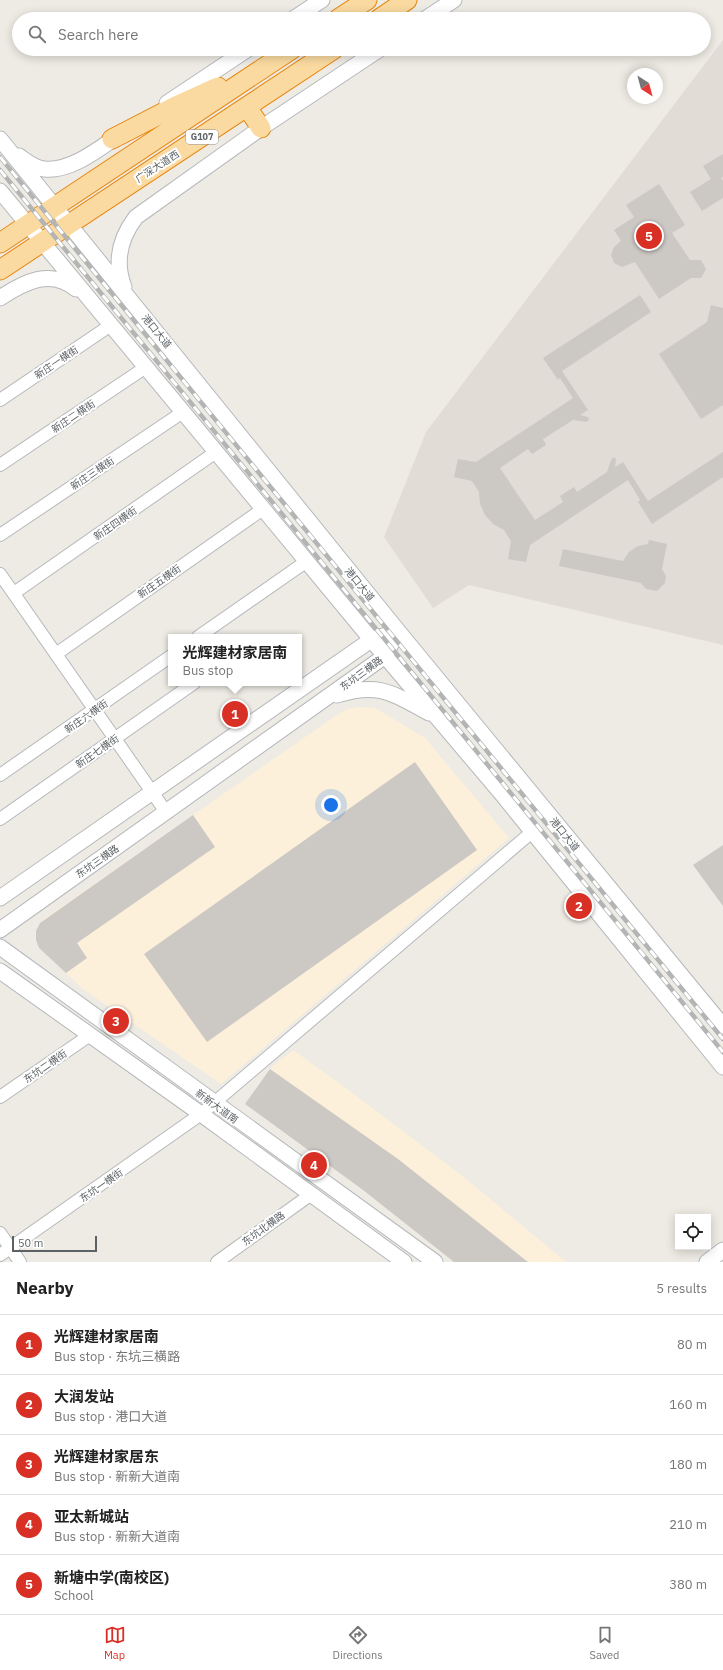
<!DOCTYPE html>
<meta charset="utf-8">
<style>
body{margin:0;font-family:"IBM Plex Sans","Noto Sans SC",sans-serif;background:#f2f2f2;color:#222}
.controls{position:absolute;right:12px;bottom:12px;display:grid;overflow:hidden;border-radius:0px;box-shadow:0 2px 10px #0003}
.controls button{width:36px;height:36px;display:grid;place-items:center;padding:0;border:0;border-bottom:1px solid #e0e0e0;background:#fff;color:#222;font:20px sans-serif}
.compass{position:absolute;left:627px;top:68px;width:36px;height:36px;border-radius:50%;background:#fff;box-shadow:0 2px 10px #0003;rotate:144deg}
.scale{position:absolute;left:12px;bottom:10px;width:85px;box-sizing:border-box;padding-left:4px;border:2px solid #5c6164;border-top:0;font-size:11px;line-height:14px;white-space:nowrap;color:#5c6164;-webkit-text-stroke:3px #fff;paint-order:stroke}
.you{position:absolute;left:331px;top:805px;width:14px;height:14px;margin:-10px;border:3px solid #fff;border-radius:50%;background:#1a73e8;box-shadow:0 0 0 6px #1a73e833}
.badge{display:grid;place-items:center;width:26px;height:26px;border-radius:50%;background:#d93025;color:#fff;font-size:13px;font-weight:700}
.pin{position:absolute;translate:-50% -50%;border:2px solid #fff;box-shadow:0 1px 4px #0006}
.popup{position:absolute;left:168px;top:634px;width:134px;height:52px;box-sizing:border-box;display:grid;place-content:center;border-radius:0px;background:#fff;filter:drop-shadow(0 1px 3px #0005);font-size:13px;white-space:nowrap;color:#767676}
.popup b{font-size:15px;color:#222}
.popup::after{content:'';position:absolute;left:50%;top:100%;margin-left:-8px;border:8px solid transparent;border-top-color:#fff}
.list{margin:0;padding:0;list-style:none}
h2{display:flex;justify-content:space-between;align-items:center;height:52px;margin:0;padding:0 16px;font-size:17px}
h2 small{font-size:13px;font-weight:400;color:#767676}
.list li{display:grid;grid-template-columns:26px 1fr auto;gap:12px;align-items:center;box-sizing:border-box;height:60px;padding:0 16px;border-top:1px solid #e0e0e0}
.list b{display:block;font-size:15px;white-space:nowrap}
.list p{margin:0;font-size:13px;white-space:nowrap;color:#767676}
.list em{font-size:13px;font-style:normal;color:#767676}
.icon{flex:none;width:22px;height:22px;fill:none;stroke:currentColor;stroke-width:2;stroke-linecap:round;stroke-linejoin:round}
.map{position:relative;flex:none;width:723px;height:1262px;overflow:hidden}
.search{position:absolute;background:#fff;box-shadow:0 2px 10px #0003;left:12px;right:12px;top:12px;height:44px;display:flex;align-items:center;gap:10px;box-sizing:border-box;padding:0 14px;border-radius:22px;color:#767676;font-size:15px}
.sheet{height:352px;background:#fff}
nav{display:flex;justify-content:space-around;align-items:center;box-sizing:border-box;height:56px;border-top:1px solid #e0e0e0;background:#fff;font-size:11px;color:#767676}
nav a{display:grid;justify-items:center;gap:2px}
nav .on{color:#d93025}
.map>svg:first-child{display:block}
.commercial{fill:#fcf0db}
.education{fill:#e1dcd6}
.building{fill:#ccc8c4}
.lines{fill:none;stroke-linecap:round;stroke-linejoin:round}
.minor-casing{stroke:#b5b8bb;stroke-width:14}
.tertiary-casing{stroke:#b5b8bb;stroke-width:17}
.trunk-casing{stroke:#e7840b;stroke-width:21}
.minor{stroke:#fff;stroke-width:12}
.tertiary{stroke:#fff;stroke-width:15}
.trunk{stroke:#fadaa0;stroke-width:19}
.rail-casing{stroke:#b3b4b4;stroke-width:4.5}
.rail{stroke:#fff;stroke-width:3;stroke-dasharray:9;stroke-linecap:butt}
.labels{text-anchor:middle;stroke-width:4;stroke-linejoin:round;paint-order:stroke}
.shield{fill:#fff;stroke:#8d9092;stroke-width:1}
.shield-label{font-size:9px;font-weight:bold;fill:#5c6164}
.street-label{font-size:10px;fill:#5c6164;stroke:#fff}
</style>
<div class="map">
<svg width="723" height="1262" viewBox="0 0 723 1262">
<rect width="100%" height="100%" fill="#eeebe4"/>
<path class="commercial" d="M360 707 375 708 425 738 509 838 221 1084 83 989 39 948 36 940V931L40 923 47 917 334 717 347 709Z
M293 1050 347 1089 465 1178 566 1262H454L363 1190 245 1104 272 1067Z"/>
<path class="education" d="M723 40V645L469 585 433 608 384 537 426 432Z"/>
<path class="building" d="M723 154V177L721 178 723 181V198L702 211 690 192 711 179 703 166Z
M659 184 685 225 672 233 690 260H701L706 269 701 278H691L659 299 635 262 622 267 614 263 611 255 614 247 621 241 614 230 634 217 626 205Z
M640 295 651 312 562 371 588 410 580 415 588 417 589 420 586 422 573 420 543 439 546 445 532 454 528 449 500 468 535 520 563 502 560 496 574 487 577 492 607 472 611 460 614 457 616 459 615 467 623 462 648 501 723 452V477L652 524 638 502 640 500 628 480 530 545 526 562 508 559 511 541 504 530 493 524 485 515 480 504 479 492 472 481 454 477 458 459 476 462 573 398 560 378 558 380 543 358Z
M711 305 723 308V405L701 419 659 354 707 322Z
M649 540 667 544 662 569 666 576 665 583 657 591 646 589 641 583 559 566 563 549 623 561 629 552 638 546 648 544Z
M415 762 477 850 207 1042 144 954Z
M193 815 215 847 77 943 87 958 66 973 39 948 36 940V931L40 923Z
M723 845V906L693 865Z
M270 1069 398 1159 528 1262H454L363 1190 245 1104Z"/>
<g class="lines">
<g class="minor-casing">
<path id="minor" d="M0 400 111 325
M0 465 146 367
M0 535 183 412
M0 574 166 812
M14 593 216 452
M198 637 307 561
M56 654 263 509
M0 775 171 656
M0 819 194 683
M0 1097 90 1035
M0 1233 20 1262
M0 1255 201 1114 532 832
M217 1262 310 1195"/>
</g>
<g class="tertiary-casing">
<path id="tertiary" d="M293 19 322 0
M425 19 454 0
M167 103 248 49
M0 139 398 631 723 1026
M19 156C26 161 34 168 44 169 71 172 100 148 122 133
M0 191 385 656 501 793 723 1067
M124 287C114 261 120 238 136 217L261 128 380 49
M0 298C24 282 51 268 76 289
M337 695C379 682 392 693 429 713
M0 898 371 640 398 631
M0 930 385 656 398 631
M0 947 435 1262
M0 971 201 1114 404 1262
M707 1262 723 1250"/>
</g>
<g class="trunk-casing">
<path id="trunk" d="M338 19 367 0
M379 19 407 0
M247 107 261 128
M112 139 174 107 218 87
M0 243 292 49
M0 270 334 49"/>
</g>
<use href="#minor" class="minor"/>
<use href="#tertiary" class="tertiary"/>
<use href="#trunk" class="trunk"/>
<g class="rail-casing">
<path id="rail" d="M0 157 723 1039
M0 170 723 1052"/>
</g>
<use href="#rail" class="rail"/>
</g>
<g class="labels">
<rect class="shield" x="186" y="130" width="32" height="14" rx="3"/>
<g class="shield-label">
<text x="202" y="140">G107</text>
</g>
<g class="street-label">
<text transform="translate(157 166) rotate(-33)" y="4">广深大道西</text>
<text transform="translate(157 331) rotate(51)" y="4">港口大道</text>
<text transform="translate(56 362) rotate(-34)" y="4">新庄一横街</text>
<text transform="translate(73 416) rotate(-34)" y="4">新庄二横街</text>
<text transform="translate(92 473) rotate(-34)" y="4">新庄三横街</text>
<text transform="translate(115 523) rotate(-35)" y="4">新庄四横街</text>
<text transform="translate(159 581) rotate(-35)" y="4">新庄五横街</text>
<text transform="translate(360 584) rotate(51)" y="4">港口大道</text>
<text transform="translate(361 673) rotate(-36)" y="4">东坑三横路</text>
<text transform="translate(86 716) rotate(-35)" y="4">新庄六横街</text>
<text transform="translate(97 751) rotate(-35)" y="4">新庄七横街</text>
<text transform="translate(565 834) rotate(51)" y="4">港口大道</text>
<text transform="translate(97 861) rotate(-35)" y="4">东坑三横路</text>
<text transform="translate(45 1066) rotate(-35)" y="4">东坑二横街</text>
<text transform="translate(217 1106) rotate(36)" y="4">新新大道南</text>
<text transform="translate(101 1185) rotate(-35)" y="4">东坑一横街</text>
<text transform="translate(263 1228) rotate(-36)" y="4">东坑北横路</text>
</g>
</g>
</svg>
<div class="controls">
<button><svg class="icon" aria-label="locate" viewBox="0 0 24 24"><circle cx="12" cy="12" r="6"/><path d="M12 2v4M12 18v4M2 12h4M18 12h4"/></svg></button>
</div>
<svg class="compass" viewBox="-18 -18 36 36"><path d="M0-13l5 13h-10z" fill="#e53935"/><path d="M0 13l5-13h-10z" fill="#767676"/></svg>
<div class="scale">50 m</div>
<div class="you"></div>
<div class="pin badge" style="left:235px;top:714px">1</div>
<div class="popup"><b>光辉建材家居南</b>Bus stop</div>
<div class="pin badge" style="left:579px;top:906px">2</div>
<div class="pin badge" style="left:116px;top:1021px">3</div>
<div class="pin badge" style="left:314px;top:1165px">4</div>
<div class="pin badge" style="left:649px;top:236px">5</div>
<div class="search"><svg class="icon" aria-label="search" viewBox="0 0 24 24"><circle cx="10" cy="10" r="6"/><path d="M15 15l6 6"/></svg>Search here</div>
</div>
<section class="sheet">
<h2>Nearby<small>5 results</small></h2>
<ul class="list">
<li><span class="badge">1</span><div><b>光辉建材家居南</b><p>Bus stop · 东坑三横路</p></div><em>80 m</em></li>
<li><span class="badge">2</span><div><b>大润发站</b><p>Bus stop · 港口大道</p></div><em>160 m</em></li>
<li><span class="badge">3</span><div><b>光辉建材家居东</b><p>Bus stop · 新新大道南</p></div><em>180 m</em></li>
<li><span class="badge">4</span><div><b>亚太新城站</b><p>Bus stop · 新新大道南</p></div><em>210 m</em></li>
<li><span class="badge">5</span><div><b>新塘中学(南校区)</b><p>School</p></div><em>380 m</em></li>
</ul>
</section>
<nav>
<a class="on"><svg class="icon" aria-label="map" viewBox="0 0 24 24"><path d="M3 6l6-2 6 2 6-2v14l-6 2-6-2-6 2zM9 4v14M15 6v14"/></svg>Map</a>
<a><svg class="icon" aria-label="directions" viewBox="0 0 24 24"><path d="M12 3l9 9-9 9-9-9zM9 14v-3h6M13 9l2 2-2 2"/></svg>Directions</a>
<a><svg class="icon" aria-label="saved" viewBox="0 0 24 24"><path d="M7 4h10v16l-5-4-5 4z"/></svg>Saved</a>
</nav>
